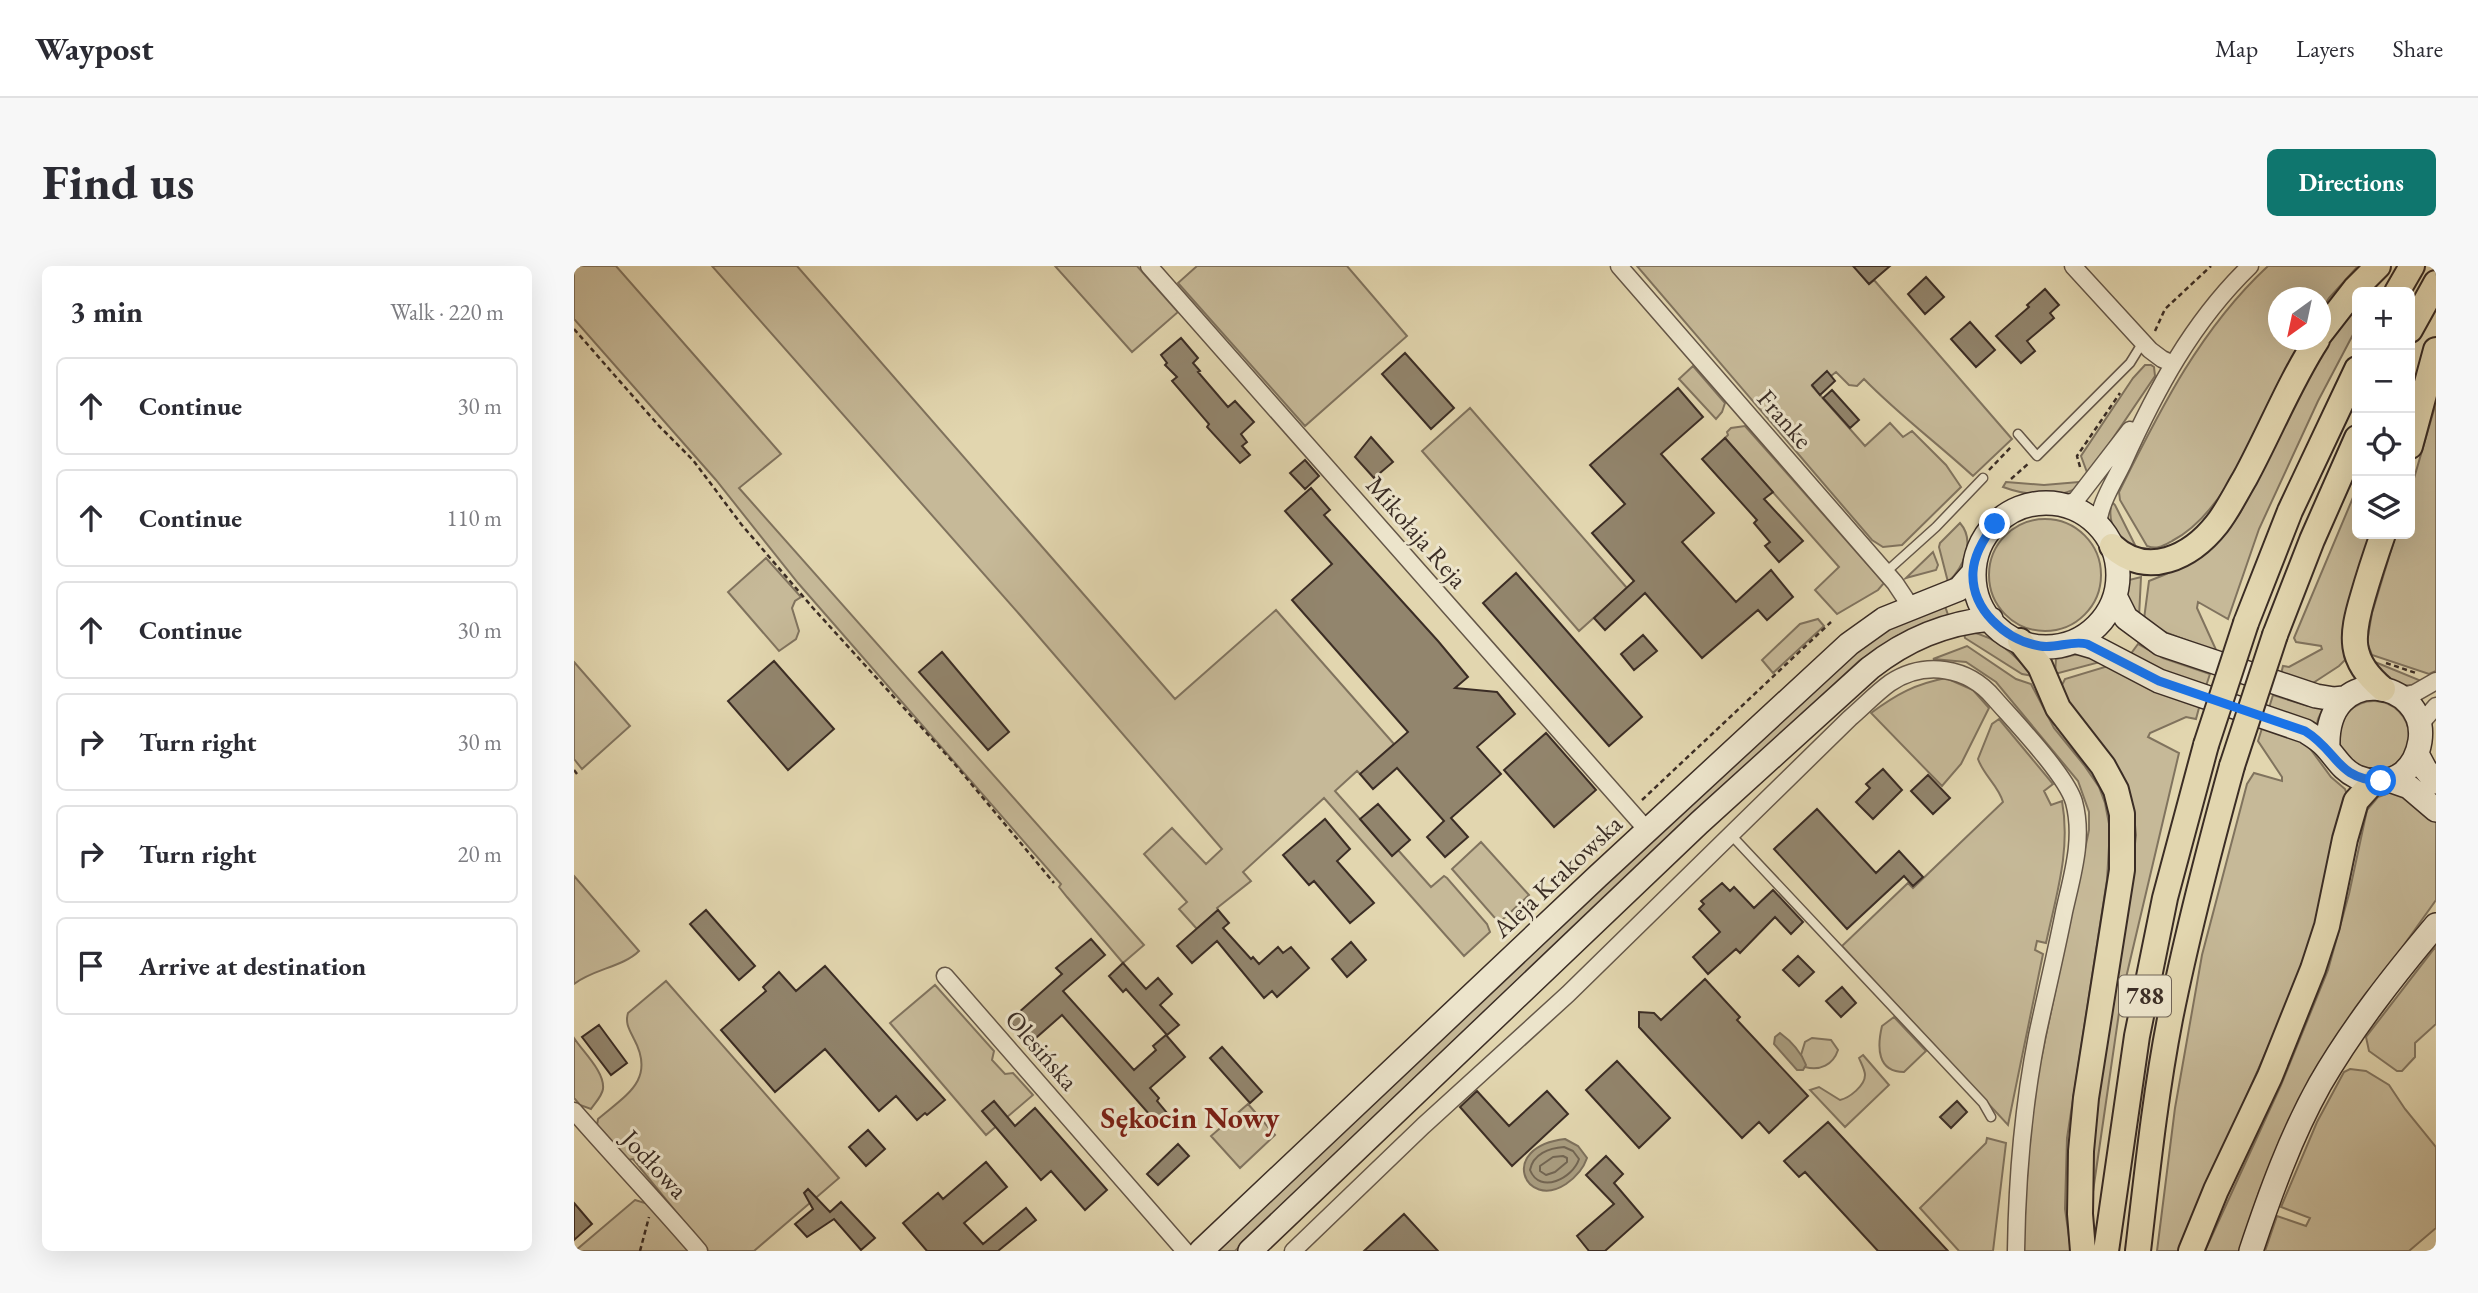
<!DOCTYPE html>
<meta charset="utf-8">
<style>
body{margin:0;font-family:"EB Garamond",serif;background:#f7f7f7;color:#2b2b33}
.controls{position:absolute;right:21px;top:21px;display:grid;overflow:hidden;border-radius:10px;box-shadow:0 7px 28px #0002}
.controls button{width:63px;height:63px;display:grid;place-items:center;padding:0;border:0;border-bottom:2px solid #e1e1e2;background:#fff;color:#2b2b33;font:35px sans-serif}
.compass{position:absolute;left:1694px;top:21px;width:63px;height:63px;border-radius:50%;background:#fff;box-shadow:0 7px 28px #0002;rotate:213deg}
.stop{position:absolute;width:21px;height:21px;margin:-16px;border:5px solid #1a73e8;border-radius:50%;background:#fff}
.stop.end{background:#1a73e8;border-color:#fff;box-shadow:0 2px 7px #0008}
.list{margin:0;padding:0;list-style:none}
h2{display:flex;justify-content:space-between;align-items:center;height:91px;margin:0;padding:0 28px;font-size:30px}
h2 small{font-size:23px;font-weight:400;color:#7c7c81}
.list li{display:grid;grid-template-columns:46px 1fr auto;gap:21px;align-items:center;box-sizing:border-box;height:98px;margin:0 14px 14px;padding:0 14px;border:2px solid #e1e1e2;border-radius:10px}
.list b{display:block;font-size:26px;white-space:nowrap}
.list em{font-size:23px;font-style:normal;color:#7c7c81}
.icon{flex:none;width:38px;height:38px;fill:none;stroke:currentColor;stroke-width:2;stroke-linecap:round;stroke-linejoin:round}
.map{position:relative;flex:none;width:1862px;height:985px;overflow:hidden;border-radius:10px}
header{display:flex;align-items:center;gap:42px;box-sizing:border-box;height:98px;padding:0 35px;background:#fff;border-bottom:2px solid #e1e1e2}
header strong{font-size:33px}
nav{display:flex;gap:38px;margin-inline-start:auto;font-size:24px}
.intro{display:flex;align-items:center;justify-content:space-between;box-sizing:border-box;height:168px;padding:0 42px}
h1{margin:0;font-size:49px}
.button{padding:18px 32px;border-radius:10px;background:#0f766e;color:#fff;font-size:24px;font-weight:700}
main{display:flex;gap:42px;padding:0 42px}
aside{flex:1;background:#fff;border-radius:10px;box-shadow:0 7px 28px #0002}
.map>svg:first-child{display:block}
.green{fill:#c6b998;stroke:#80735e;stroke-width:2}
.water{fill:#a99d80;stroke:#7d705c;stroke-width:2}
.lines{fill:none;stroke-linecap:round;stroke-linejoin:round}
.shore{stroke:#726552;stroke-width:2}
.building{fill:#92856d;stroke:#3b2d25;stroke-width:2}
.lane-casing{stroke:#655748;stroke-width:11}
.street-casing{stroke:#655748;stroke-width:19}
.secondary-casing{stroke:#3b2d25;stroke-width:26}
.primary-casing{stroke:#3b2d25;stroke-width:28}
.path{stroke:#3b2d25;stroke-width:2.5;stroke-dasharray:5 3.5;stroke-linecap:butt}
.lane{stroke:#ece4cb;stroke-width:8}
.street{stroke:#ece4cb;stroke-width:16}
.secondary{stroke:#ece4cb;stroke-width:23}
.primary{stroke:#e2d6af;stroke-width:24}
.primary-bridge-casing{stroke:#3b2d25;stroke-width:28;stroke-linecap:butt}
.primary-bridge{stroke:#e2d6af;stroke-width:24}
.route{stroke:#1a73e8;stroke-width:9}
.labels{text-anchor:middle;stroke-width:6;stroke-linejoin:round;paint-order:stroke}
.shield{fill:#ece4cb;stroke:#706457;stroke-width:2}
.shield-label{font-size:24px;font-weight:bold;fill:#3b2d25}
.street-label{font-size:26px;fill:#3b2d25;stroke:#ece4cb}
.quarter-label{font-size:30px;font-weight:bold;fill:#7a1f14;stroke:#ece4cb}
</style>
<header>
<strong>Waypost</strong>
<nav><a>Map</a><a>Layers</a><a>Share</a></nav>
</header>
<div class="intro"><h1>Find us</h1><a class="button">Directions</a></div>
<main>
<aside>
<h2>3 min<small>Walk · 220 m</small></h2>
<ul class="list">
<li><svg class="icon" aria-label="ahead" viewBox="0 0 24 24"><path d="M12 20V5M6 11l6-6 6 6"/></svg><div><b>Continue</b></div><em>30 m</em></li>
<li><svg class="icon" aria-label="ahead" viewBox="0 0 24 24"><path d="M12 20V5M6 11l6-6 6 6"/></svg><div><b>Continue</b></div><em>110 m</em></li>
<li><svg class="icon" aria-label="ahead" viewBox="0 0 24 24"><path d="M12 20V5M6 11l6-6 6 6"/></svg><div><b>Continue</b></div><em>30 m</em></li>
<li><svg class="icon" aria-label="right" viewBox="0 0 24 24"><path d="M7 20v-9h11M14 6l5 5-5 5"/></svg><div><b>Turn right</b></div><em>30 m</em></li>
<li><svg class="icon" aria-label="right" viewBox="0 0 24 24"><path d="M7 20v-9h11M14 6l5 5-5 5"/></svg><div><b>Turn right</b></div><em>20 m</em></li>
<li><svg class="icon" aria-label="arrive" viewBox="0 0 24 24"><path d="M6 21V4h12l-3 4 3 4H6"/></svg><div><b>Arrive at destination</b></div></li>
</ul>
</aside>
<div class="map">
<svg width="1862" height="985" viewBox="0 0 1862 985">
<rect width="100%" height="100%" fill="#e2d6af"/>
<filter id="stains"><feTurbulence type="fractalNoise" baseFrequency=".00286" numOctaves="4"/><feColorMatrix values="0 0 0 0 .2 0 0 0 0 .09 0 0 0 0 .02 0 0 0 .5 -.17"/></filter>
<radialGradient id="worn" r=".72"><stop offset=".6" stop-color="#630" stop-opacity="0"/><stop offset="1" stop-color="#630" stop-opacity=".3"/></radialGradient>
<path class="green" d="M0 0H42L207 188 165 222 570 679 549 697 493 631 485 621 487 618 224 317 142 214 0 53Z
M138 0H223L601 433 702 344 820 478 786 508 783 505 761 525 818 589 824 584 857 621 870 610 873 612 913 658 916 666 890 690 750 532 669 606 677 615 643 642 644 644 623 663 605 643 613 636 570 588 598 562 632 598 648 583 446 349Z
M481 0H563L604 46 558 86Z
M623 0H773L833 70 731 160 604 17Z
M1063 0H1285L1284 5 1295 18 1300 14 1438 173 1399 210C1363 177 1324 148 1290 113L1283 120 1275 119 1262 106 1257 110 1253 106 1238 120 1291 180 1316 157 1329 171 1338 165 1372 199 1387 221 1328 279 1309 281 1298 274Z
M1694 0H1784L1755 32 1747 45 1746 32H1704V74H1728C1690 133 1662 242 1598 275 1589 280 1583 284 1573 280L1546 234 1545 226C1586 144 1626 63 1694 0Z
M1783 38V61L1744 135 1685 263 1654 353 1624 336 1623 342 1643 386 1588 365 1570 353 1575 315C1613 301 1643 282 1666 247L1745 91Z
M1571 99H1577L1580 101 1581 110 1514 209 1507 190 1559 112Z
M1119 100 1151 137 1148 146 1142 153 1105 113Z
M1862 137V405L1855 408 1798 389 1793 376 1798 347 1822 268H1836V226Z
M896 142 1053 322 1005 365 848 185Z
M1171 160 1310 317 1304 324 1263 348 1241 324 1265 301 1151 172 1154 169 1153 166 1157 162Z
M1432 216 1470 219 1505 216 1508 218C1489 235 1451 229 1429 221Z
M1783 222V268H1798C1785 307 1762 352 1771 394L1765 400 1739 417 1707 408 1709 400 1715 401 1748 383 1747 380 1722 376 1720 372Z
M1538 236 1541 239 1565 287C1547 273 1531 261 1538 236Z
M1415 309a56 56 0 1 1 112 0a56 56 0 1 1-112 0Z
M1386 257C1402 275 1389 302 1374 316L1365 281 1366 277Z
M1359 286 1364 299 1362 304 1332 312Z
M192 292 227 331 221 335 218 342 225 365 222 373 205 385 154 326Z
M1567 311 1565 351 1553 330 1555 314Z
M1371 340 1374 349 1323 370 1285 395 1039 625 661 985H641L833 802 1282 384 1319 359Z
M1244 353 1250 360 1199 407 1188 394 1226 358Z
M1397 366C1423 371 1442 390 1459 410L1448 408 1391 372 1390 367Z
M1564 378 1589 392 1636 408 1632 420 1592 407 1556 389Z
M1393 380 1442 413 1457 418 1480 462 1510 499 1525 521 1531 537 1536 563 1533 614 1493 872 1491 943 1497 985H1448L1458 836 1515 564V546L1504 515 1422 416 1392 396 1359 393Z
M1509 387 1526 396 1481 408 1482 393Z
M0 396 56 460 8 503 0 493Z
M1801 396 1845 414 1848 417C1826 425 1813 413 1797 398Z
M1534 400 1626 438 1622 453 1612 451 1576 467 1574 471 1605 487 1547 733 1516 946 1519 859 1553 647 1562 569 1560 549 1548 508 1498 442 1489 426 1488 419 1491 413Z
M1372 412 1399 424 1415 442 1387 498 1368 520 1297 447C1323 428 1341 418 1372 412Z
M1699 429 1734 440H1750L1744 453 1742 462 1695 442Z
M1765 470a35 35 0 1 1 70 0a35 35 0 1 1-70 0Z
M1425 453 1479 518 1470 525 1477 539 1488 535C1497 584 1482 630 1472 677L1463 675 1461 684 1469 688 1434 859 1268 680 1334 617 1339 622 1429 536C1424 519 1410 510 1404 493L1418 458Z
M1689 459 1732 477 1757 511 1771 523 1773 529 1743 657 1729 702 1604 985H1583L1601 842 1628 689 1673 518 1680 507 1708 515V511L1684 475Z
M1818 526C1835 527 1851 543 1862 556V634L1755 784 1713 859 1685 926 1666 985H1631L1707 819 1754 704 1775 628 1793 544 1804 531Z
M907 576 955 629 927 655 920 651 878 603Z
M0 610 65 685C49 701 19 703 0 718Z
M1862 680V758L1841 777V791L1828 805H1823L1795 785 1792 771Z
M92 715 265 912 180 985H134L59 893 54 894 23 859 24 853C52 829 82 814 60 773 55 763 51 757 54 747Z
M361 719 420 785 418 794 431 808 439 807 459 829 412 869 316 757Z
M1320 751 1352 785 1330 806C1303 806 1303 781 1308 760Z
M0 772C9 786 31 806 29 823 28 830 21 837 17 843L6 839 0 832Z
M1238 772 1257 774 1264 784C1259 799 1246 805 1231 801L1227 789 1231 776Z
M1289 789 1315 819 1271 861 1236 824 1245 821 1266 834C1275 832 1291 820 1291 809 1291 804 1287 797 1285 792Z
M1776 803 1792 805 1815 819 1831 843 1862 881V962L1835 985H1691L1703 950 1732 960 1736 952 1707 941 1743 856 1770 806Z
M674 838 701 869 666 902 637 870Z
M1413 872 1432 877 1419 985H1385L1346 942 1412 877Z
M61 934 81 940 118 985H1Z"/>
<path class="water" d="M1206 767C1217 775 1227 786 1232 799L1229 804H1223L1200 778 1201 771Z
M991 873 1004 880 1013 892C1009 904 1002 911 992 918 951 945 923 881 991 873Z"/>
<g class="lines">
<path class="shore" d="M990 881 999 885 1005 893C999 912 966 929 956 904 959 888 975 882 990 881Z
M989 890 993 892V896L981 906 972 909 966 905V900L979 891Z"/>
</g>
<path class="building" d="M1279 0H1316L1295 18Z
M1352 11 1370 31 1351 48 1334 28Z
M1471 23 1485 39 1476 47 1480 52 1453 75 1461 85 1447 97 1422 70 1455 41 1453 39Z
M1396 56 1421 84 1402 101 1377 73Z
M607 72 624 92 619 97 626 105 624 106 654 141 661 135 680 156 667 168 673 176 668 180 676 189 666 197 633 161 635 158 598 115 603 111 591 99 593 97 587 89Z
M831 87 880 142 857 163 808 108Z
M1253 105 1261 115 1246 129 1238 119Z
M1104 122 1129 151 1087 188 1140 247 1108 276 1162 336 1197 304 1219 331 1193 354 1184 344 1128 392 1071 327 1031 364 1020 352 1060 315 1018 267 1051 238 1016 199Z
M1258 124 1285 154 1276 162 1249 132Z
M797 171 819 196 800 212 781 191Z
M1151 172 1199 226 1190 233 1229 275 1205 296 1191 280 1196 276 1180 257 1183 254 1128 193Z
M731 194 745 210 731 223 716 207Z
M737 222 756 244 750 249 864 375 894 411 881 422 923 426 941 448 903 481 927 508 877 552 894 571 871 591 853 571 870 555 823 502 799 523 786 508 834 466 718 334 758 298 711 245Z
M942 307 1068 451 1035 480 909 337Z
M1069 369 1083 385 1060 404 1047 388Z
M368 386 435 466 414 484 345 406Z
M200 395 260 463 214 504 154 435Z
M972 467 1022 524 980 561 930 504Z
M1309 503 1328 524 1299 553 1282 536 1296 522 1292 518Z
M1354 509 1376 532 1359 548 1337 525Z
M804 538 836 574 818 590 786 553Z
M1243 543 1302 607 1325 585 1349 611 1339 620 1330 610 1273 663 1200 583Z
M751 553 776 583 763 595 800 637 776 657 740 615 735 619 709 589Z
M1148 617 1156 625 1160 621 1180 642 1199 624 1229 656 1217 668 1201 651 1166 687 1162 683 1134 708 1119 691 1146 666 1125 643 1130 638 1127 635Z
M132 644 181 700 165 714 116 658Z
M644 644 655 657 649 662 677 693 679 691 685 698 704 681 709 687 717 681 735 702 703 731 698 725 690 732 643 675 618 697 603 680Z
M517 673 531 689 489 725 560 804 582 784 579 780 592 769 611 791 576 822 585 832 583 835 594 848 583 857 488 749 455 778 435 755 488 708 482 702Z
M777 676 792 694 773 711 758 693Z
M1224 690 1240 706 1225 720 1209 704Z
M549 697 572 723 584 712 598 728 586 739 605 759 593 769 552 723 549 726 535 710Z
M251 700 371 834 353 849 351 847 343 854 322 830 305 845 251 783 201 826 147 764 192 725 189 721 205 706 222 725Z
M1131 713 1166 751 1163 754 1234 830 1195 867 1185 856 1168 872 1065 761V746L1080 747 1087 754Z
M1268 721 1282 737 1267 751 1252 735Z
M25 759 53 797 37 809 8 771Z
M648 781 688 826 676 837 636 792Z
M1043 795 1096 852 1065 882 1012 824Z
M903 825 935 860 973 825 994 848 938 900 886 841Z
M420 835 441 860 461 842 533 924 511 944 477 905 467 914 408 845Z
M1383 835 1393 846 1377 862 1366 851Z
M1254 856 1323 930 1374 985H1304L1231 906 1225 911 1210 895Z
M294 864 311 883 292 900 275 881Z
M604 878 615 890 584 919 573 908Z
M1032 890 1049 908 1040 917 1069 951 1031 985H1015L1003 970 1040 938 1012 909Z
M412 896 433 921 390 957 409 978 452 942 462 954 424 985H353L329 957 364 927 369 933Z
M234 923 256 946 267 936 301 972 287 984 260 953 233 971 221 958 239 943 230 927Z
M0 937 18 958 0 974Z
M830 948 864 985H790Z"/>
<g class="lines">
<g class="lane-casing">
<path id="lane" d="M1444 168 1463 190 1556 97 1569 76
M1312 306 1362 261 1409 212
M1158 570 1409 837 1417 851"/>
</g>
<g class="street-casing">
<path id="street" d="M575 0 1073 564
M1045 0 1321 317 1337 341
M1499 0 1576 84 1588 93 1599 98
M1489 240 1502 234 1556 164
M1524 261C1525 238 1539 218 1549 197 1582 124 1618 56 1676 0
M1827 430 1841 427 1862 415
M1847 463 1849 455 1862 440
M371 710 611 985
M0 845C41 892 84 937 125 985
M719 985 849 860 994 728 1276 452C1289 441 1302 427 1316 417 1351 394 1394 401 1420 432 1441 456 1492 509 1500 536 1510 573 1498 610 1490 646 1482 687 1472 728 1463 770 1449 841 1443 912 1442 985"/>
</g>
<g class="secondary-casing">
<path id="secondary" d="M1400 309a72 72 0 1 1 144 0a72 72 0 1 1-144 0Z
M1541 330 1552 352 1587 378 1742 430 1760 433 1770 432
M1503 376 1520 381 1585 415 1731 465C1739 470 1746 474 1752 481 1763 493 1768 504 1783 511 1797 517 1816 517 1829 507 1839 499 1844 487 1846 475 1855 413 1750 394 1754 483
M1843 488 1851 503 1862 516
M1815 514 1835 521 1862 544
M627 985 1024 610 1275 378 1310 353 1385 323 1398 308
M676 985 1125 557 1296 402C1332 374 1370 357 1417 353
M1677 985C1696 928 1717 870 1746 818 1779 761 1820 709 1862 659"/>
</g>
<g class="primary-casing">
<path id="primary" d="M1823 26 1838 0
M1836 64 1862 17
M1746 68 1781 23 1804 0
M1836 180 1862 84
M1809 268C1802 288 1795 309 1789 330 1777 370 1774 394 1809 423
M1538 280C1573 313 1617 291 1643 258 1654 244 1662 227 1671 212 1696 166 1715 117 1743 74
M1672 357 1716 245 1783 103
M1701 369 1738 274 1783 172
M1446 375 1466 400 1484 442 1529 500 1542 524 1548 548V604L1512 832 1507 885 1506 948 1509 985
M1532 985 1563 770 1591 632 1632 479
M1564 985C1573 908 1581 830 1596 753 1613 668 1635 584 1658 500
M1617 985 1642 924 1696 810 1739 703 1753 660 1771 573 1782 535 1800 515"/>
</g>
<path class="path" d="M0 63 85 160 119 194 167 258 239 342 379 496 480 617
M1581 65 1591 43 1637 0
M1506 201 1503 190 1546 127
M1415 204 1437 181
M1437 213 1455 197
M1812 397 1842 407
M0 504 3 508
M1068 534 1257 356
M66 985 75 951"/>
<use href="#lane" class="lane"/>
<use href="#street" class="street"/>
<use href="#secondary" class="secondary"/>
<use href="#primary" class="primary"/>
<g class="primary-bridge-casing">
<path id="primary-bridge" d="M1632 479 1672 357
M1658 500 1701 369"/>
</g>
<use href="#primary-bridge" class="primary-bridge"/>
</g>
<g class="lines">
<path class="route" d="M1421 258C1410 272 1400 288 1399 306 1397 343 1431 374 1466 380 1482 383 1497 374 1513 378L1585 415 1731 465C1764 485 1762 513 1807 515"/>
</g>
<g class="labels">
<rect class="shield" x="1545" y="709.5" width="52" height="41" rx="5"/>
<g class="shield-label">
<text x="1571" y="738">788</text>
</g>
<g class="street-label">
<text transform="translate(1211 153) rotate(49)" y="9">Franke</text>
<text transform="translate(843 266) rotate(49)" y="9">Mikołaja Reja</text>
<text transform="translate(983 610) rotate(-43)" y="9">Aleja Krakowska</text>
<text transform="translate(468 784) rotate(49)" y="9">Olesińska</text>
<text transform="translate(81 898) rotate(47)" y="9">Jodłowa</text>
</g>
<g class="quarter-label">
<text x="616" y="862">Sękocin Nowy</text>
</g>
</g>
<rect width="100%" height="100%" filter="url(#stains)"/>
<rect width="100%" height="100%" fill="url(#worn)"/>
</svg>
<div class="controls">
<button>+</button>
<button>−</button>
<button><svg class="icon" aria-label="locate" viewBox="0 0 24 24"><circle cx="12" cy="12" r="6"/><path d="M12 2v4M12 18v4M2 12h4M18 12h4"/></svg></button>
<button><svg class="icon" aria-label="layers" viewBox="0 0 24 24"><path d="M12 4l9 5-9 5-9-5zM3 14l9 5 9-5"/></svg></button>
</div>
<svg class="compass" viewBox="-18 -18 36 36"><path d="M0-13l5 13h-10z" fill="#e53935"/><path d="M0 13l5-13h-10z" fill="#7c7c81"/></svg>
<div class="stop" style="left:1807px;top:515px"></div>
<div class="stop end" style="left:1421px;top:258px"></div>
</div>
</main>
